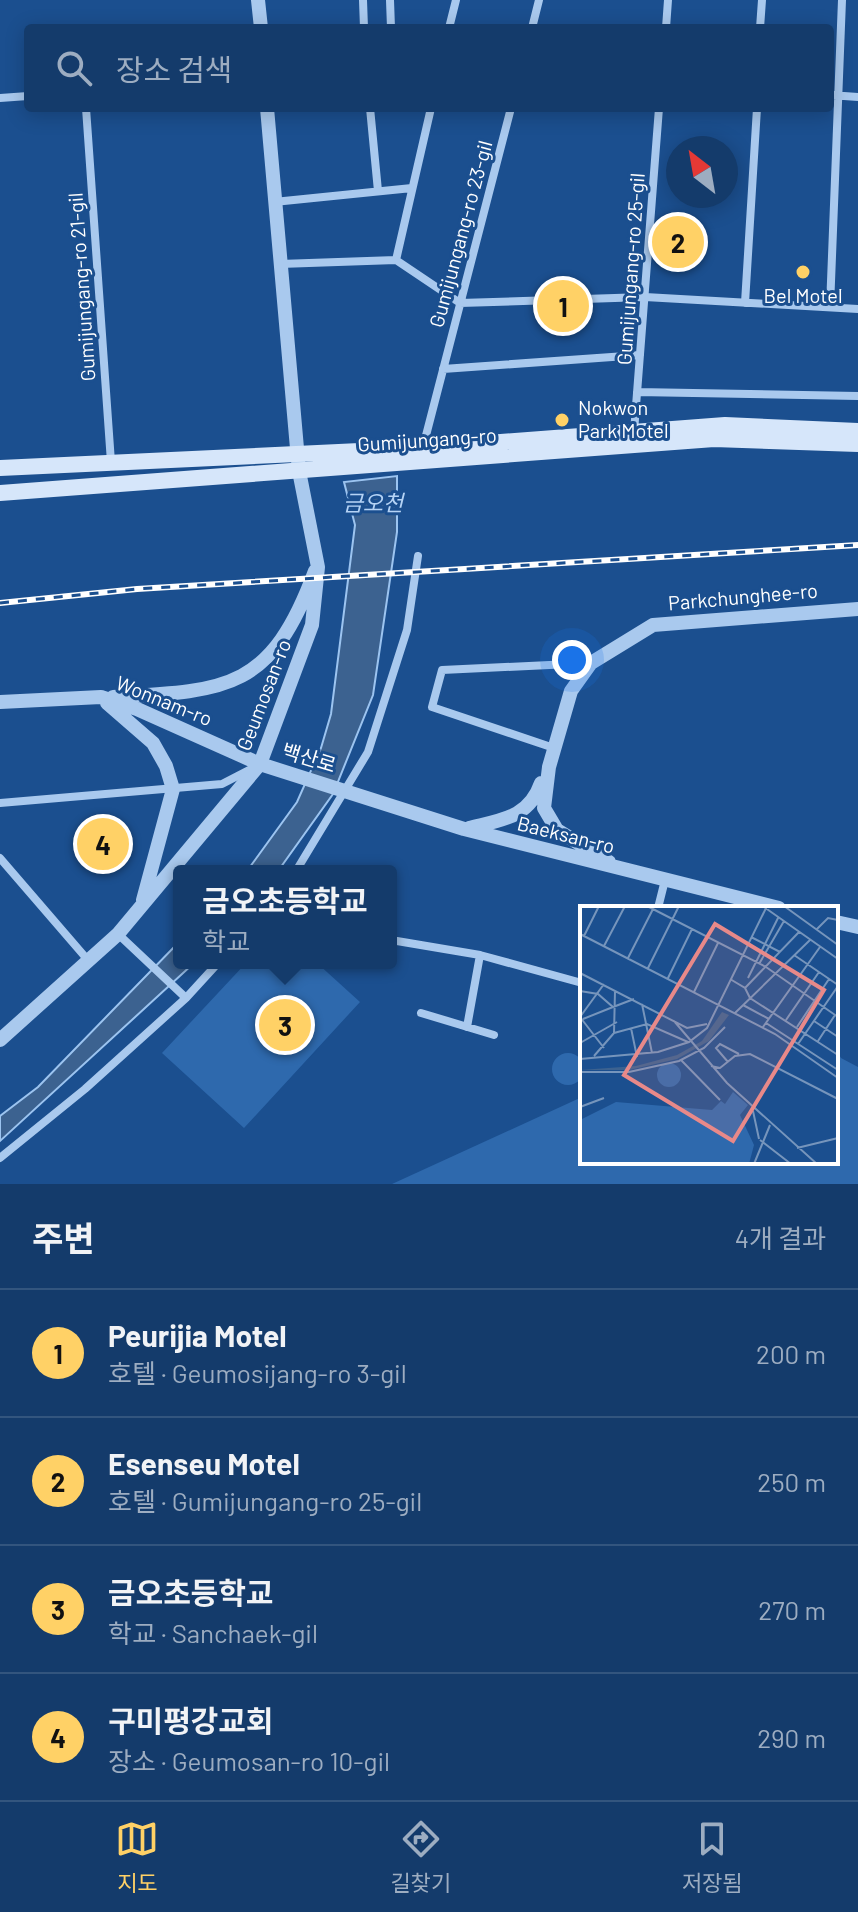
<!DOCTYPE html>
<html lang="ko">
<meta charset="utf-8">
<style>
body{margin:0;font-family:Barlow,"Noto Sans KR",sans-serif;background:#214673;color:#f1f3f6}
.compass{position:absolute;left:666px;top:136px;width:72px;height:72px;border-radius:50%;background:#143b6b;box-shadow:0 4px 20px #0003;rotate:329deg}
.you{position:absolute;left:572px;top:660px;width:28px;height:28px;margin:-20px;border:6px solid #fff;border-radius:50%;background:#1a73e8;box-shadow:0 0 0 12px #1a73e833}
.badge{display:grid;place-items:center;width:52px;height:52px;border-radius:50%;background:#ffd166;color:#111;font-size:26px;font-weight:700}
.pin{position:absolute;translate:-50% -50%;border:4px solid #fff;box-shadow:0 2px 8px #0006}
.popup{position:absolute;left:173px;top:865px;width:224px;height:104px;box-sizing:border-box;display:grid;place-content:center;border-radius:8px;background:#143b6b;filter:drop-shadow(0 2px 6px #0005);font-size:26px;white-space:nowrap;color:#9dadc1}
.popup b{font-size:30px;color:#f1f3f6}
.popup::after{content:'';position:absolute;left:50%;top:100%;margin-left:-16px;border:16px solid transparent;border-top-color:#143b6b}
.list{margin:0;padding:0;list-style:none}
h2{display:flex;justify-content:space-between;align-items:center;height:104px;margin:0;padding:0 32px;font-size:34px}
h2 small{font-size:26px;font-weight:400;color:#9dadc1}
.list li{display:grid;grid-template-columns:52px 1fr auto;gap:24px;align-items:center;box-sizing:border-box;height:128px;padding:0 32px;border-top:2px solid #33557e}
.list b{display:block;font-size:30px;white-space:nowrap}
.list p{margin:0;font-size:26px;white-space:nowrap;color:#9dadc1}
.list em{font-size:26px;font-style:normal;color:#9dadc1}
.icon{flex:none;width:44px;height:44px;fill:none;stroke:currentColor;stroke-width:2;stroke-linecap:round;stroke-linejoin:round}
.map{position:relative;flex:none;width:858px;height:1184px;overflow:hidden}
.search{position:absolute;background:#143b6b;box-shadow:0 4px 20px #0003;left:24px;right:24px;top:24px;height:88px;display:flex;align-items:center;gap:20px;box-sizing:border-box;padding:0 28px;border-radius:8px;color:#9dadc1;font-size:30px}
.sheet{height:616px;background:#143b6b}
nav{display:flex;justify-content:space-around;align-items:center;box-sizing:border-box;height:112px;border-top:2px solid #33557e;background:#143b6b;font-size:22px;color:#9dadc1}
nav a{display:grid;justify-items:center;gap:4px}
nav .on{color:#ffd166}
.map>svg:first-child{display:block}
.green{fill:#2e69ad}
.water{fill:#3c6290;stroke:#9cc4f0;stroke-width:2}
.lines{fill:none;stroke-linecap:round;stroke-linejoin:round}
.minor{stroke:#a9c9ee;stroke-width:8}
.tertiary{stroke:#a9c9ee;stroke-width:14}
.secondary{stroke:#d6e6fa;stroke-width:16}
.rail-casing{stroke:#fff;stroke-width:6}
.rail{stroke:#1b4f8f;stroke-width:3;stroke-dasharray:9;stroke-linecap:butt}
.poi-dot{fill:#ffd166;stroke:#1b4f8f;stroke-width:3}
.labels{text-anchor:middle;stroke-width:6;stroke-linejoin:round;paint-order:stroke}
.street-label{font-size:20px;fill:#fff;stroke:#1b4f8f}
.poi-label{font-size:20px;fill:#fff;stroke:#1b4f8f}
.water-label{font-size:22px;font-style:italic;fill:#b5d3f5;stroke:#1b4f8f}
.inset-road{fill:none;stroke:#7695bc;stroke-width:2}
.view{fill:#e88989;fill-opacity:0.15;stroke:#e88989;stroke-width:4}
.inset-edge{fill:none;stroke:#fff;stroke-width:4}
</style>
<div class="map">
<svg width="858" height="1184" viewBox="0 0 858 1184">
<rect width="100%" height="100%" fill="#1b4f8f"/>
<path class="green" d="M246 963H317L360 1002 244 1128 162 1053Z
M836 1050 841 1058 858 1067V1184H392L582 1097V1162H836Z
M552 1069a16 16 0 1 1 32 0a16 16 0 1 1-32 0Z"/>
<path class="water" d="M397 476V532L373 695 333 794 278 871H247L297 802 321 748 331 714 355 525 344 482Z
M179 942V963H194L0 1141V1116L38 1087Z"/>
<g class="lines">
<path class="minor" d="M363 0 364 28
M390 0 391 28
M449 28 456 0
M532 28 539 0
M666 28 668 0
M760 28 762 0
M830 95 858 97
M0 98 28 96
M86 108 111 462
M370 108 378 191
M274 202 412 188
M396 260 431 108
M280 264 396 260 460 303 645 297 858 309
M745 303 757 108
M830 307 842 0
M443 369 640 355
M637 392 858 396
M634 432 659 108
M423 447 511 108
M554 748 432 707 442 670 591 663
M0 803 222 784 251 769
M0 858 87 959
M296 871 368 752 407 630 418 556
M658 908 665 880
M118 934 186 998
M391 940 480 955 582 983
M421 1013 494 1035
M467 1027 480 955
M0 1158 85 1089 186 998 218 963"/>
<path class="tertiary" d="M258 0 261 28
M113 697C228 691 271 690 315 571
M0 702 101 697 137 709 260 764 464 829 779 908
M107 703 153 743 166 766 173 789 143 900
M469 828C501 820 529 818 541 783
M609 862 557 830 544 808 549 767 571 691 591 663 653 625 858 609
M836 922 858 927
M0 1040 118 934 260 764 312 625 318 567 299 471 267 108"/>
<path class="secondary" d="M0 468 423 448 725 425 858 431
M0 493 714 439 858 444"/>
<g class="rail-casing">
<path id="rail" d="M0 603 137 589 858 545"/>
</g>
<use href="#rail" class="rail"/>
</g>
<g class="poi-dot">
<circle cx="803" cy="272" r="8"/>
<circle cx="562" cy="420" r="8"/>
</g>
<g class="labels">
<g class="street-label">
<text transform="translate(461 234) rotate(-75)" y="7">Gumijungang-ro 23-gil</text>
<text transform="translate(631 269) rotate(-86)" y="7">Gumijungang-ro 25-gil</text>
<text transform="translate(82 287) rotate(-94)" y="7">Gumijungang-ro 21-gil</text>
<text transform="translate(427 440) rotate(-4)" y="7">Gumijungang-ro</text>
<text transform="translate(743 597) rotate(-5)" y="7">Parkchunghee-ro</text>
<text transform="translate(264 695) rotate(-69)" y="7">Geumosan-ro</text>
<text transform="translate(164 701) rotate(22)" y="7">Wonnam-ro</text>
<text transform="translate(309 758) rotate(17)" y="7">백산로</text>
<text transform="translate(566 835) rotate(14)" y="7">Baeksan-ro</text>
</g>
<g class="poi-label">
<text x="803" y="303">Bel Motel</text>
<text x="578" y="415" text-anchor="start">Nokwon<tspan x="578" dy="23">Park Motel</tspan></text>
</g>
<g class="water-label">
<text x="373" y="511">금오천</text>
</g>
</g>
<g transform="translate(580 906)">
<rect width="258" height="258" fill="#1b4f8f"/>
<path d="M77 169a12 12 0 1 1 24 0a12 12 0 1 1-24 0ZM153 186 168 199 160 209 174 239 169 258H0V214L36 196 132 204 141 195 145 198Z" fill="#2e69ad"/>
<path d="M142 106 149 109 129 135 97 153 49 164H0L56 160 97 149 122 135Z" fill="#3c6290"/>
<path class="inset-road" d="M67 0 186 61 258 111M204 0 258 39M184 1 258 53M237 23 248 12 258 14M0 28 195 128 258 172M4 30 19 0M171 31 200 46M24 40 45 0M214 49 258 79M48 52 73 3M179 58 204 15M68 62 99 0M0 67 107 122 127 118M88 72 112 23M168 72 198 12M150 73 165 82 170 92 258 149M165 82 219 26M0 85 18 88 33 101 54 93M114 86 138 37M62 98 72 147M163 99 189 113M155 107 230 34M0 111 24 78M0 111 24 142M3 113 33 101M206 114 239 66M94 115 147 177 237 258M234 115 258 131M186 117 258 164M183 121 240 41M217 121 249 73M51 122 57 151M34 127 67 118 108 136M238 135 255 109M0 137 37 116M218 138 258 80M14 150 34 127 35 85M0 153 78 146 109 136 127 122 187 0M101 154 140 194M148 156 136 142 140 138 159 148M131 160 140 162 155 150 170 148 258 193M0 166H49L99 155 124 142 145 121M0 201 24 192M173 205 179 233M180 234 211 258M217 242 258 232M174 258 190 219"/>
<path class="view" d="M135 18 244 84 153 235 44 169Z"/>
<rect width="258" height="258" class="inset-edge"/>
</g>
</svg>
<svg class="compass" viewBox="-18 -18 36 36"><path d="M0-13l5 13h-10z" fill="#e53935"/><path d="M0 13l5-13h-10z" fill="#9dadc1"/></svg>
<div class="you"></div>
<div class="pin badge" style="left:563px;top:306px">1</div>
<div class="pin badge" style="left:678px;top:242px">2</div>
<div class="pin badge" style="left:285px;top:1025px">3</div>
<div class="popup"><b>금오초등학교</b>학교</div>
<div class="pin badge" style="left:103px;top:844px">4</div>
<div class="search"><svg class="icon" aria-label="search" viewBox="0 0 24 24"><circle cx="10" cy="10" r="6"/><path d="M15 15l6 6"/></svg>장소 검색</div>
</div>
<section class="sheet">
<h2>주변<small>4개 결과</small></h2>
<ul class="list">
<li><span class="badge">1</span><div><b>Peurijia Motel</b><p>호텔 · Geumosijang-ro 3-gil</p></div><em>200 m</em></li>
<li><span class="badge">2</span><div><b>Esenseu Motel</b><p>호텔 · Gumijungang-ro 25-gil</p></div><em>250 m</em></li>
<li><span class="badge">3</span><div><b>금오초등학교</b><p>학교 · Sanchaek-gil</p></div><em>270 m</em></li>
<li><span class="badge">4</span><div><b>구미평강교회</b><p>장소 · Geumosan-ro 10-gil</p></div><em>290 m</em></li>
</ul>
</section>
<nav>
<a class="on"><svg class="icon" aria-label="map" viewBox="0 0 24 24"><path d="M3 6l6-2 6 2 6-2v14l-6 2-6-2-6 2zM9 4v14M15 6v14"/></svg>지도</a>
<a><svg class="icon" aria-label="directions" viewBox="0 0 24 24"><path d="M12 3l9 9-9 9-9-9zM9 14v-3h6M13 9l2 2-2 2"/></svg>길찾기</a>
<a><svg class="icon" aria-label="saved" viewBox="0 0 24 24"><path d="M7 4h10v16l-5-4-5 4z"/></svg>저장됨</a>
</nav>
